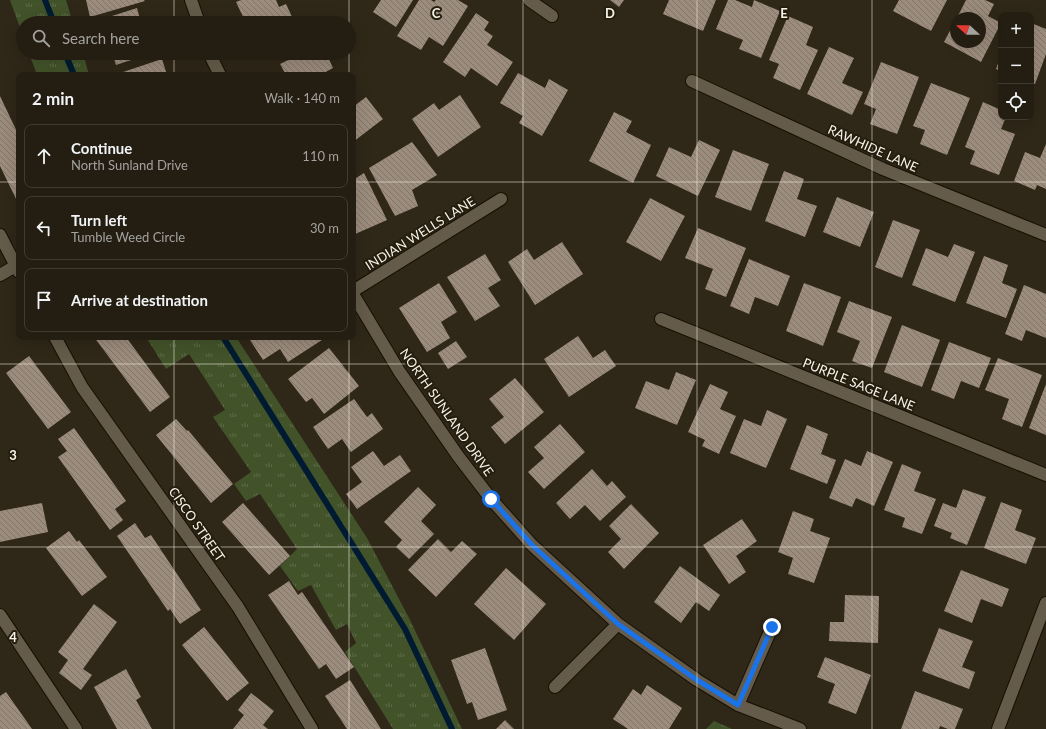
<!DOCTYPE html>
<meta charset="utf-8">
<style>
body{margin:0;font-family:Lato,sans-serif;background:#2f2a20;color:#f1f3f6}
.controls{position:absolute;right:12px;top:12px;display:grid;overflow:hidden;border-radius:8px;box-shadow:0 4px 16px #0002}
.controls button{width:36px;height:36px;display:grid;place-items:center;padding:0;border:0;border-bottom:1px solid #403b32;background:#231d12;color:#f1f3f6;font:20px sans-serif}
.compass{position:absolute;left:950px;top:12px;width:36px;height:36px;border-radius:50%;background:#231d12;box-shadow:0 4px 16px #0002;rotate:291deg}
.stop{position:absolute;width:12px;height:12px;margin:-9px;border:3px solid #1a73e8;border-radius:50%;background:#fff}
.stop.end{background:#1a73e8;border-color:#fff;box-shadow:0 1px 4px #0008}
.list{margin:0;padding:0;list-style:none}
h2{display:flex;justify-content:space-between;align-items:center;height:52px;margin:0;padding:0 16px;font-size:17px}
h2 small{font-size:13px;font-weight:400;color:#a3a29f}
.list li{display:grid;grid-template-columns:26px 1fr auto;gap:12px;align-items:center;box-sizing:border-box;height:64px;margin:0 8px 8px;padding:0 8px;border:1px solid #403b32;border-radius:8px}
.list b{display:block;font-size:15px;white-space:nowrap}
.list p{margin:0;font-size:13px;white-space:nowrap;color:#a3a29f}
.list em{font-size:13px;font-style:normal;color:#a3a29f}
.icon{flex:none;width:22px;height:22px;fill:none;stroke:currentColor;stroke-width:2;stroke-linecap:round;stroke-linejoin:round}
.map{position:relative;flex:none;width:1046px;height:729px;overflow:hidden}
.search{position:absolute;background:#231d12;box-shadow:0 4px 16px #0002;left:16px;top:16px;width:340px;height:44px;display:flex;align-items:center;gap:10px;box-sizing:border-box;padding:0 14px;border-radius:22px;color:#a3a29f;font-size:15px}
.panel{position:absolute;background:#231d12;box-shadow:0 4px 16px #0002;left:16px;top:72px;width:340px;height:268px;border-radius:8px}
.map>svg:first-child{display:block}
.grass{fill:url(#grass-tufts)}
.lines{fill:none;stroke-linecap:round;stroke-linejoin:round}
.stream{stroke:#001b31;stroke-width:6}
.building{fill:url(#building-back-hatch)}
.minor-casing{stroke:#171003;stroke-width:14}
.minor{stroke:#645b4a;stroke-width:12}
.route{stroke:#1a73e8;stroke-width:5}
.grid{fill:none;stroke:#f7f2e8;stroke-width:1;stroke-opacity:0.55}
.labels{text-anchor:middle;stroke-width:4;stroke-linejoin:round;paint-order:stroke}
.street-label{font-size:13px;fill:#f7f2e8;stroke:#251e0f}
.grid-label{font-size:13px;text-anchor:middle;font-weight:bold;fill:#f7f2e8;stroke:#251e0f;stroke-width:4;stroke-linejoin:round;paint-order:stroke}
</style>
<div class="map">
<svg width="1046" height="729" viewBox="0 0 1046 729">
<defs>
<pattern id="grass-tufts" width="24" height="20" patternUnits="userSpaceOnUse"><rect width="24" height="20" fill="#42532a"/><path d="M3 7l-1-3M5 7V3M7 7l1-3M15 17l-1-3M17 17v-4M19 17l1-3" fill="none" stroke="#5e6c49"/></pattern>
<pattern id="building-back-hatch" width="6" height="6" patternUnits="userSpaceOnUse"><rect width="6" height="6" fill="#9c8c7d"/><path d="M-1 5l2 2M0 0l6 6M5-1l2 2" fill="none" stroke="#7f756a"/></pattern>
</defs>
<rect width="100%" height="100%" fill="#2f2718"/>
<path class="grass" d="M10 0H66L73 23H23V36Z
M29 53H83L89 75H37Z
M146 337H236L367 538 409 618 462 729H393L345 652 356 643 347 624 336 630 311 585 298 591 280 566 297 549 260 494 246 501 234 484 251 472 213 417 225 410 189 354 166 369Z
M714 721 732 729H706Z"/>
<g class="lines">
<path class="stream" d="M45 0 54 23
M65 53 74 75
M223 337 405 629 452 729"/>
</g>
<path class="building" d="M86 0H144L145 1 90 17Z
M241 0H276L279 7 286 4 295 23H246L236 2Z
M381 0H413L396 27 373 12Z
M419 0H431L434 2 436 0H458L468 6 443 46 429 37 421 50 397 36Z
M610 0H624L619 7Z
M669 0H716L703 31 663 14Z
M728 0H735L752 7 754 0 780 11 761 58 739 49 743 40 716 29Z
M899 0H947L931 31 893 11Z
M966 0H985L994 4 988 16 1001 23 981 62 944 42 956 19V42H980V18H957Z
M137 8 141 23H90Z
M476 13 489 22 484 30 493 36 487 45 513 62 497 86 471 68 465 77 443 62Z
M788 16 813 27 806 45 818 50 800 90 773 78 779 64 769 60Z
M1031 23 1046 29V54L1035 84 1031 82Z
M829 47 854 58 842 83 863 92 852 115 807 94Z
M112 53H152L116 65Z
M260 53H275L263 59Z
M303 53H326L333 68 320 75H286L280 64Z
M1001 55V71L996 69Z
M162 59 167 75H114Z
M881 62 919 77 897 134 870 124 876 109 864 104Z
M518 73 545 88 549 79 568 90 542 136 519 123 523 116 500 103Z
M931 83 970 98 947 155 920 144 925 130 913 126Z
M460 95 481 127 438 157 412 119 434 103 439 110Z
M0 96 19 136V205L0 166Z
M366 97 383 119 353 142V107Z
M983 102 1001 110V117H1006L1001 129 1015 134 999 175 970 164 975 151 965 147Z
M614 112 632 121 626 132 651 145 633 183 589 161Z
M699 140 720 150 698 196 656 176 669 147 691 157Z
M412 142 437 175 412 190 418 206 395 216 369 168Z
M1046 144V189L1037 185 1035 190 1014 181 1025 152 1040 158Z
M733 150 769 164 751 211 715 197Z
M784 171 804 179 797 199 817 206 805 237 765 221Z
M364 173 387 220 353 235V180Z
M837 197 874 212 860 247 823 232Z
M650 198 685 216 661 261 626 242Z
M893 220 920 230 902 278 875 267Z
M698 228 746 248 726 297 705 289 713 269 685 258Z
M562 242 583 274 535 305 508 262 527 249 534 260Z
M954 244 975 252 955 302 912 285 926 248 948 257Z
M485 254 501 280 488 288 500 306 475 321 447 277Z
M984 256 1008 265 1002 283 1017 289 1006 318 966 303Z
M749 259 790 276 778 306 755 297 749 314 730 306Z
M439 283 457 312 441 322 450 338 427 352 399 308Z
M804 283 841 297 823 346 786 331Z
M1024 285 1046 294V338L1026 330 1022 341 1005 334Z
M849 301 892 317 872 368 852 361 860 341 837 332Z
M902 325 940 340 922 387 884 372Z
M578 336 593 358 605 350 616 366 569 397 544 359Z
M94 337H126L170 397 150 412Z
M248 337H325V338L288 362 280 349 263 360Z
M456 341 467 357 448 369 438 353Z
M949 342 991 358 979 388 961 381 954 399 931 390Z
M329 348 359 386 324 414 312 398 306 402 288 379Z
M29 356 71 412 48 429 6 373Z
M998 358 1042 375 1022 427 1002 419 1009 399 985 390Z
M676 372 696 380 677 425 635 408 646 381 669 390Z
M515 378 544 412 505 444 491 427 504 417 489 399Z
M710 384 728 392 720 409 736 416 719 454 702 446 705 440 688 432Z
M1046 384V435L1029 428Z
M354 399 367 417 372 413 383 429 351 452 342 439 328 449 313 427Z
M767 410 787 419 766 468 730 453 744 419 761 426Z
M176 419 187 431 188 430 233 484 211 503 156 435Z
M560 424 585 452 544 489 528 472 544 458 534 447Z
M807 425 828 434 821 454 836 460 827 484 790 469Z
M74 428 126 501 115 509 123 520 110 530 58 457 67 451 58 439Z
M373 451 384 466 400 455 411 471 357 509 346 494 362 482 351 467Z
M867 451 893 462 874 506 856 498 852 507 829 498 845 459 861 466Z
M902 464 921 472 914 491 936 499 922 534 902 527 905 518 884 510Z
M592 469 607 486 612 481 626 497 600 521 585 505 570 519 556 503Z
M418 487 436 505 421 521 434 534 409 559 396 547 402 540 384 522Z
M963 489 986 497 967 545 950 538 952 533 934 526 943 503 956 508Z
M1001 502 1022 510 1015 530 1036 538 1026 564 984 548Z
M42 503 48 532 0 542V511Z
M243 503 290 556 269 575 222 522Z
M631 504 659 533 624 569 608 552 621 539 609 526Z
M793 511 814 519 810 531 830 538 814 583 788 574 793 558 778 552Z
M742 519 757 541 736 556 746 572 729 584 703 545Z
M135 523 145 538 151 535 201 610 180 624 170 609 168 611 117 536Z
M69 531 77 542 79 540 107 577 82 596 46 548Z
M438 539 451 552 462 541 477 554 436 597 408 570Z
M680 566 720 595 709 611 696 602 681 623 654 602Z
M506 568 546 604 514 640 474 604Z
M961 570 1009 589 1002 607 981 599 972 623 944 611Z
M289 581 298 595 302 592 354 667 336 679 326 664 319 669 268 595Z
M845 595 879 596 878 643 829 641 830 622H844Z
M94 604 117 622 83 669 92 675 81 690 59 673 68 660 58 652Z
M204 627 249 683 227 701 182 645Z
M939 628 973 641 962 667 975 672 969 689 922 671Z
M485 648 507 710 478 720 472 702 467 704 451 660Z
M825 657 871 675 856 714 828 703 835 684 817 677Z
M126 669 141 697 136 700 152 729H117L94 687Z
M350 680 381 729H347L325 696Z
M647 685 682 708 669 729H628L613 719 633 689 641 695Z
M915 691 963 709 955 729H948L940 726 939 729H901Z
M6 692 32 729H0V696Z
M251 693 274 711 263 725 268 729H233L244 715 238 710Z
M505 720 514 729H496Z"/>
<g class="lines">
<g class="minor-casing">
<path id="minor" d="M191 0 199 23
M529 0 552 16
M209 53 220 75
M692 81 883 169 1046 235
M0 235 19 272
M0 275 19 264
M353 291 501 199
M353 294 399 371 458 456 491 499 532 545 618 624 697 680 738 705 800 729
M661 319 1046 475
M55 337 82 387 238 607 312 729
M0 615 76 729
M555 687 618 624
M738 705 772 627
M998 729 1046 603"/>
</g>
<use href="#minor" class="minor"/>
</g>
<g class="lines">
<path class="route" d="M491 499 532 545 618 624 697 680 738 705 772 627"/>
</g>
<path class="grid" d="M174 0V23M349 0V23M523 0V729M697 0V729M872 0V729M174 53V75M349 53V75M0 182H19M353 182H1046M174 337V729M349 337V729M0 364H1046M0 547H1046"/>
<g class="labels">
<g class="street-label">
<text transform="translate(873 148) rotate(24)" y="5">RAWHIDE LANE</text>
<text transform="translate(420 233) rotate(-32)" y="5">INDIAN WELLS LANE</text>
<text transform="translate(859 384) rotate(22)" y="5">PURPLE SAGE LANE</text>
<text transform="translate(447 412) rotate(55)" y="5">NORTH SUNLAND DRIVE</text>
<text transform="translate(197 524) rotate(55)" y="5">CISCO STREET</text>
</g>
</g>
<g class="grid-label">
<text x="436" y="18">C</text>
<text x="610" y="18">D</text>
<text x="784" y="18">E</text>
<text x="13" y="460">3</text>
<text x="13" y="642">4</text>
</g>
</svg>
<div class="controls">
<button>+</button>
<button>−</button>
<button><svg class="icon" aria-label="locate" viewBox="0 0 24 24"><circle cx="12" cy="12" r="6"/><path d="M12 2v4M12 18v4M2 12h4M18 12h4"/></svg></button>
</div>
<svg class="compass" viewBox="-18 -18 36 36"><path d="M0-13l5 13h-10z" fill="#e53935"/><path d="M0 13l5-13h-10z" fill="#a3a29f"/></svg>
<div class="stop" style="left:491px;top:499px"></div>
<div class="stop end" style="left:772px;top:627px"></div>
<div class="search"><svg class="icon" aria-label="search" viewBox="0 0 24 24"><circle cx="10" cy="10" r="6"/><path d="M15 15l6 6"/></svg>Search here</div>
<section class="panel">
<h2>2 min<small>Walk · 140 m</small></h2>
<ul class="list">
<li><svg class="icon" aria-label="ahead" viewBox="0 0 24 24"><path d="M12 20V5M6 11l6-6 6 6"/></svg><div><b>Continue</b><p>North Sunland Drive</p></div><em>110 m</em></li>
<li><svg class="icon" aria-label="left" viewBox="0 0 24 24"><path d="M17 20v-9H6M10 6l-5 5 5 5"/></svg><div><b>Turn left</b><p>Tumble Weed Circle</p></div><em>30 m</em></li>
<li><svg class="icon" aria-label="arrive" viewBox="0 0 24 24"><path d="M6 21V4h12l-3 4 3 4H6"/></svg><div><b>Arrive at destination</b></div></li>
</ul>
</section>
</div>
